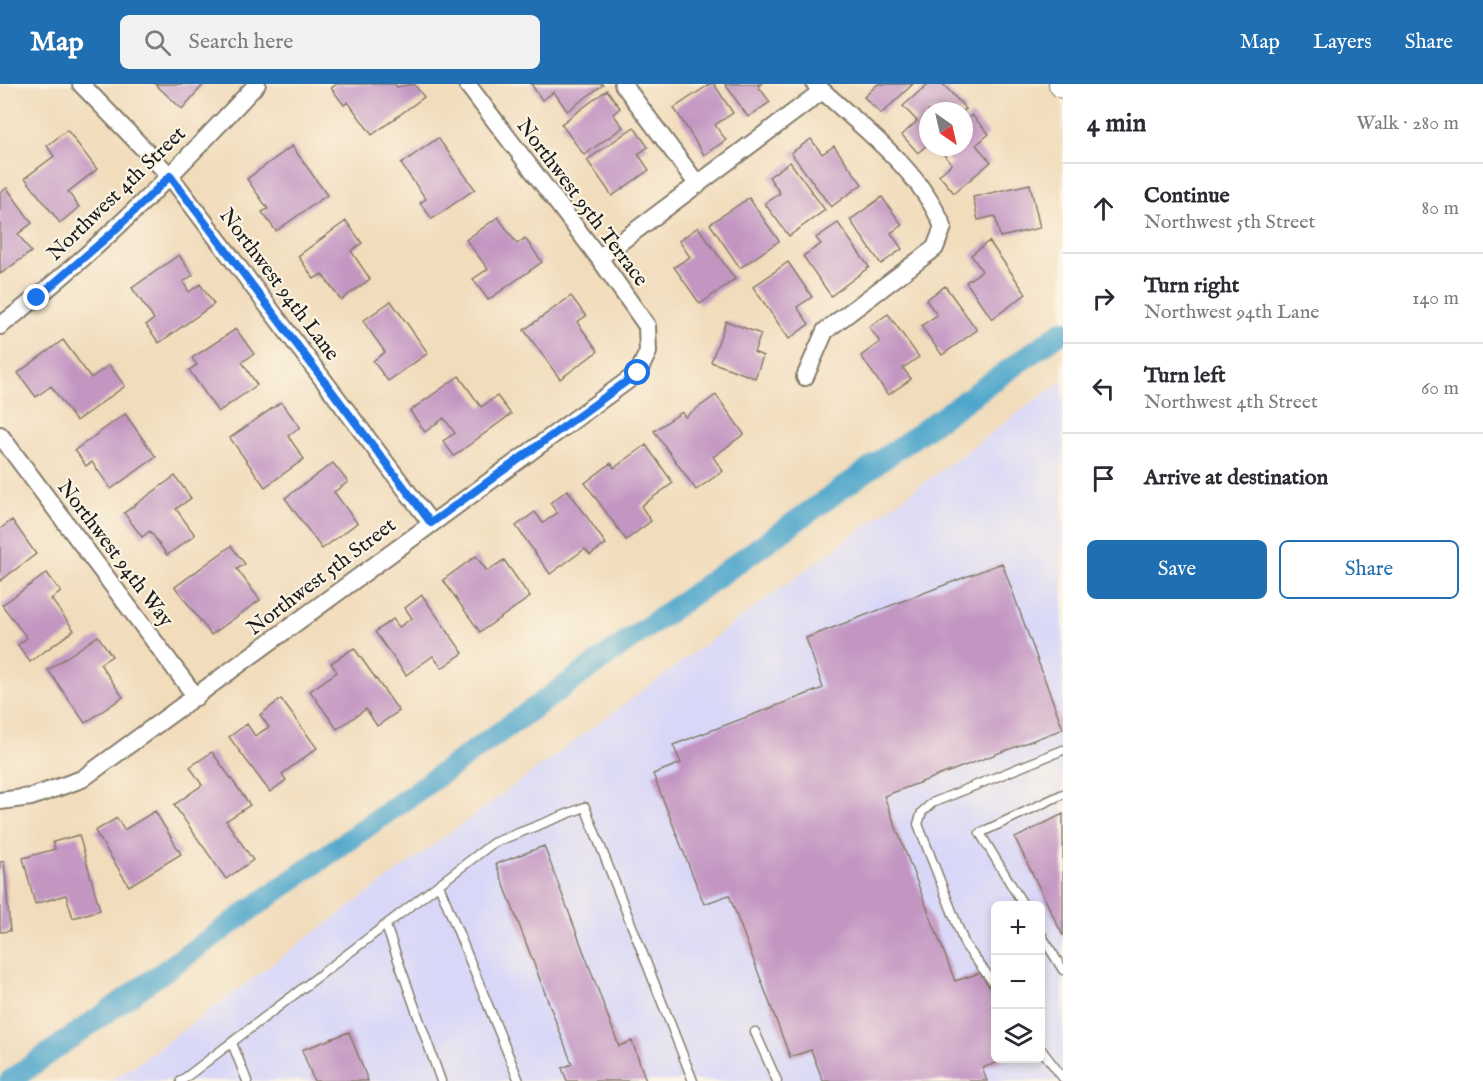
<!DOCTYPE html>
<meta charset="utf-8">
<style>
body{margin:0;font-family:"IM FELL English",serif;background:#f2f2f3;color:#2b2b33}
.controls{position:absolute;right:18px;bottom:18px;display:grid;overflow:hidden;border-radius:9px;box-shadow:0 3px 9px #0003}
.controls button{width:54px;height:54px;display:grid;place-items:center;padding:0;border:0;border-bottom:2px solid #e1e1e2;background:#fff;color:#2b2b33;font:30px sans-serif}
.compass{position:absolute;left:919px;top:18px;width:54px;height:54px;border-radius:50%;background:#fff;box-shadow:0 3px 9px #0003;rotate:146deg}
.stop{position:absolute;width:18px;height:18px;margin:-14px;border:4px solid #1a73e8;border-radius:50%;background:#fff}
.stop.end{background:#1a73e8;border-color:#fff;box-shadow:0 2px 6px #0008}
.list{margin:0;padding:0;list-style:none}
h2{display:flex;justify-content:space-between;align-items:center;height:78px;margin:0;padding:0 24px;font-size:26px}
h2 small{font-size:20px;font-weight:400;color:#7c7c81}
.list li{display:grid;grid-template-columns:39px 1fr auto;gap:18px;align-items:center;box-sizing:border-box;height:90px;padding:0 24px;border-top:2px solid #e1e1e2}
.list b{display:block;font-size:22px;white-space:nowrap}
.list p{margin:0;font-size:20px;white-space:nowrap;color:#7c7c81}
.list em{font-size:20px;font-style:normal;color:#7c7c81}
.actions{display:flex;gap:12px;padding:18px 24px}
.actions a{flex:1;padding:14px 0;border:2px solid #1f6fb2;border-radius:9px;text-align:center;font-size:21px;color:#1f6fb2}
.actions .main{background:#1f6fb2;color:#fff}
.icon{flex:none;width:33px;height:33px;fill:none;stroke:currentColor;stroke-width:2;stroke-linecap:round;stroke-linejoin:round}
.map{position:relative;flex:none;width:1063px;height:997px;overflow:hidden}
header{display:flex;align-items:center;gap:36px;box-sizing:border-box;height:84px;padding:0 30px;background:#1f6fb2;color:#fff}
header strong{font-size:28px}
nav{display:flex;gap:33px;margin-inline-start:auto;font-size:21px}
.search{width:420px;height:54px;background:#f2f2f3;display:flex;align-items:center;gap:15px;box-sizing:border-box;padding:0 21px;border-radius:9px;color:#7c7c81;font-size:22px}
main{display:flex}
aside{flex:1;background:#fff}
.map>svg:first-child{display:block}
.built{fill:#d8d7f8;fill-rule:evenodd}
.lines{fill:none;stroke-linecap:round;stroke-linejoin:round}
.canal{stroke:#4ea6cb;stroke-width:22}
.building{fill:#c396c2}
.lane-casing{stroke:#867c6c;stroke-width:11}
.street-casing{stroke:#867c6c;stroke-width:20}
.primary-casing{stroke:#867c6c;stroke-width:28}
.lane{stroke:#fff;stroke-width:8}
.street{stroke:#fff;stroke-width:16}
.primary{stroke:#fff;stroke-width:26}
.route{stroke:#1a73e8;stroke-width:8}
.labels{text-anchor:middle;stroke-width:4.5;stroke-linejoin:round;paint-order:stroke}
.street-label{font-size:21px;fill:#1c1c1c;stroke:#fcf5e5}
</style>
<header>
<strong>Map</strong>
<div class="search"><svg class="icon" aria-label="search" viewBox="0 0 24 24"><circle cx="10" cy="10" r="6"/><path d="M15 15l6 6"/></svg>Search here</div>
<nav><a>Map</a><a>Layers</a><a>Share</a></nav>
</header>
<main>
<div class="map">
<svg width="1063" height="997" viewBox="0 0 1063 997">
<rect width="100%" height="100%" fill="#fcf5e5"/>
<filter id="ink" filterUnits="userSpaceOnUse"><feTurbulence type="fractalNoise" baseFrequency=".0167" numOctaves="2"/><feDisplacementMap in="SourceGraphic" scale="12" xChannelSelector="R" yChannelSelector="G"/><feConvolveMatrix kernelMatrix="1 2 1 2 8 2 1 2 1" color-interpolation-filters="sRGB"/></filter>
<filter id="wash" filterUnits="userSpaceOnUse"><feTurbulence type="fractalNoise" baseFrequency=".008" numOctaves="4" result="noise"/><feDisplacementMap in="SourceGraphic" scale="24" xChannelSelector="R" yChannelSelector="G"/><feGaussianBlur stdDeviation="1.35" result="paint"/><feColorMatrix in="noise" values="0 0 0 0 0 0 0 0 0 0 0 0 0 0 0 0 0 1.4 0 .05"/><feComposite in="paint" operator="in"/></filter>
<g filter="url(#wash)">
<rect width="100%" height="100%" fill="#f1dcbb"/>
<path class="built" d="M1063 296V997H109L130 985ZM996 822H1040V974H996Z"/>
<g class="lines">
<path class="canal" d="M10 997 1063 247"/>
</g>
<g id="blocks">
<path class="building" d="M155 0H204L182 25Z
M337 0H395L397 3 414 0 424 13 372 51 348 18 344 21 331 4Z
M531 0H602L603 1 567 27 554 8 542 16Z
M710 0H714L733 29 715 41 726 56 704 71 674 24Z
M725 0H761L758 2 770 18 748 33Z
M878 0H913L881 30 864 13Z
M928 0H943L966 25 964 27H928V60L918 69 902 51 917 37 903 22Z
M607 6 620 24 613 30 623 43 584 71 561 40Z
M972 31 989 50 976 61 991 78 954 109 939 91 952 80 937 63H964V38Z
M634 43 648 63 638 70 649 86 612 112 587 76Z
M67 46 97 85 68 108 79 123 60 139 25 94 54 72 47 62Z
M438 54 475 105 432 135 420 119 426 115 401 80Z
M811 55 822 70 834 62 862 100 831 123 791 69Z
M292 62 327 111 276 147 262 128 268 125 247 95Z
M790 78 825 126 789 152 765 120 780 109 769 93Z
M1030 100 1040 144 1000 153 995 132 978 136 973 113Z
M7 104 32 139 18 150 31 168 0 190V109Z
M882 113 902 141 891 149 902 165 881 180 850 136Z
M749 114 779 157 740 184 710 140Z
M498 133 517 160 525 154 542 178 488 216 473 195 488 185 466 156Z
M346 137 362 159 351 167 370 195 341 216 322 190 314 195 298 172Z
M838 139 869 183 831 212 803 172 821 160 816 154Z
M698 143 735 195 700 220 674 183 690 173 679 157Z
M989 157 1026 210 992 235 966 198 982 187 971 171Z
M179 171 193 191 183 198 189 208 200 200 214 220 159 259 146 241 154 235 132 204Z
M788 178 812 213 797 223 809 240 789 255 753 203Z
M945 202 977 246 942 271 921 242 937 231 926 216Z
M571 212 586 232 577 238 598 267 560 295 524 246Z
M391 217 428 269 388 297 373 277 385 268 363 237Z
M888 230 919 273 903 284 911 295 888 311 861 272 880 258 869 243Z
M726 237 761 250 754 268 763 272 755 294 711 278Z
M236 245 254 270 242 278 257 301 218 328 189 286 197 281 192 274Z
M63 256 91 294 109 281 125 302 76 337 51 302 36 313 18 289Z
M459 292 481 323 497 312 511 330 454 372 443 357 455 349 444 334 425 348 410 327Z
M716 311 744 350 713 373 723 387 696 406 654 347 682 328 685 333Z
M281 318 300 343 288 352 304 375 265 403 230 354Z
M125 330 156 373 111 405 92 378 86 382 75 366Z
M646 361 673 399 641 422 651 437 626 456 585 399 611 379 614 384Z
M333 379 348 398 334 408 357 439 322 465 285 414Z
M175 392 191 414 176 425 195 451 167 471 150 447 142 453 124 429Z
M568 406 606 460 590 471 585 465 550 490 516 442 535 428 543 439 557 429 550 419Z
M12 436 36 470 0 497V445Z
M231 462 245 480 237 485 260 516 211 551 175 503Z
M476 472 487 487 504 476 530 513 480 548 443 496Z
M1002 479 1063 645 884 712 955 897 980 889 996 913V974L1007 975 982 984 987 997H823L811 966 790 973 729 811 704 820 653 690 681 679 673 661 823 604 806 554Z
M47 489 61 508 51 515 74 546 30 578 18 561 27 554 2 521Z
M422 511 463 569 442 584 433 572 406 591 375 548 393 535 399 543 412 534 405 524Z
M98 552 112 572 100 580 123 613 85 639 48 586Z
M354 564 399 627 377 642 366 625 337 645 310 607 337 588 331 579Z
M281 615 317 664 282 690 286 696 270 708 229 653 247 640 255 652 269 643 260 631Z
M212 668 250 721 226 737 253 776 226 795 174 721 202 701 190 683Z
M155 727 181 770 129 802 95 747 117 734 124 746Z
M1063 730V852L1015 754Z
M79 751 100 826 73 834 66 811 35 820 23 774 55 765 53 758Z
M544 762 619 962 632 957 646 997H567L562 984 572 980 496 780Z
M4 777 10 847 0 848V778Z
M349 948 368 997H314L302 966Z"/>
</g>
</g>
<g filter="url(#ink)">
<use href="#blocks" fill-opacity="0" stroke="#867c6c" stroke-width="1.5"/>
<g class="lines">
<g class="lane-casing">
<path id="lane" d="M439 801 519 997
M1024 822 980 749 1063 710
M386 842 441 997
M1040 849 1063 886
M996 902 965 861 918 740 922 728 932 719 1063 666
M755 948 777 997
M232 959 247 997
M1040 964 1063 994
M181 997 493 759 585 723 693 997"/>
</g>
<g class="street-casing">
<path id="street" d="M81 0 170 92 431 439
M623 0 698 101
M599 174 822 7
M0 242C95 171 176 87 257 0
M805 293 825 247 935 164 943 143C920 85 859 41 815 0
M0 351 196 613
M0 717 31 713 82 695 638 289 648 268 647 242 599 174 467 0"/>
</g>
<g class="primary-casing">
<path id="primary" d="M1062 0 1063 1"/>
</g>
<use href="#lane" class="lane"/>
<use href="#street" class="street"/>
<use href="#primary" class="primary"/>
</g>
</g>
<g class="lines" filter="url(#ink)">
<path class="route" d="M37 214 112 149 170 92 431 439 638 289"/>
</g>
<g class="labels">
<g class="street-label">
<text transform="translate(116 109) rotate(-44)" y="7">Northwest 4th Street</text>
<text transform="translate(583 118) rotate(53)" y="7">Northwest 95th Terrace</text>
<text transform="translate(280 200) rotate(53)" y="7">Northwest 94th Lane</text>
<text transform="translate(116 469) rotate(53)" y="7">Northwest 94th Way</text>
<text transform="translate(321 492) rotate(-37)" y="7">Northwest 5th Street</text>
</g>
</g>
</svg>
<div class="controls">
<button>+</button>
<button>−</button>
<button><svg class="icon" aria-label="layers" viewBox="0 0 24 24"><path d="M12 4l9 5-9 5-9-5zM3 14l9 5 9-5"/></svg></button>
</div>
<svg class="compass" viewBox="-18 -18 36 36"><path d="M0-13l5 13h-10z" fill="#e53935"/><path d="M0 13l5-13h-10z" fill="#7c7c81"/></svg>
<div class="stop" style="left:638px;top:289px"></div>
<div class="stop end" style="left:37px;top:214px"></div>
</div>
<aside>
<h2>4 min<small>Walk · 280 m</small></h2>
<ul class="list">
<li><svg class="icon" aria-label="ahead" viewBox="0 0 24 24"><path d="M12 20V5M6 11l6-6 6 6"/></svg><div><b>Continue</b><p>Northwest 5th Street</p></div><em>80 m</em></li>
<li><svg class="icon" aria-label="right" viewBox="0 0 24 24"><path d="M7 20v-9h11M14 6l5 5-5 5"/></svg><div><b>Turn right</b><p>Northwest 94th Lane</p></div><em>140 m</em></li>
<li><svg class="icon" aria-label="left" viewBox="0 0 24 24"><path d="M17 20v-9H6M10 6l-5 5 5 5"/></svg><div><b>Turn left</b><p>Northwest 4th Street</p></div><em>60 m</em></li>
<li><svg class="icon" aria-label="arrive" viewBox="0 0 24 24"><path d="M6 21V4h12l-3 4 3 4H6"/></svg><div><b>Arrive at destination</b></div></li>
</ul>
<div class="actions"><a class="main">Save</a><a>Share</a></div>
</aside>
</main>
